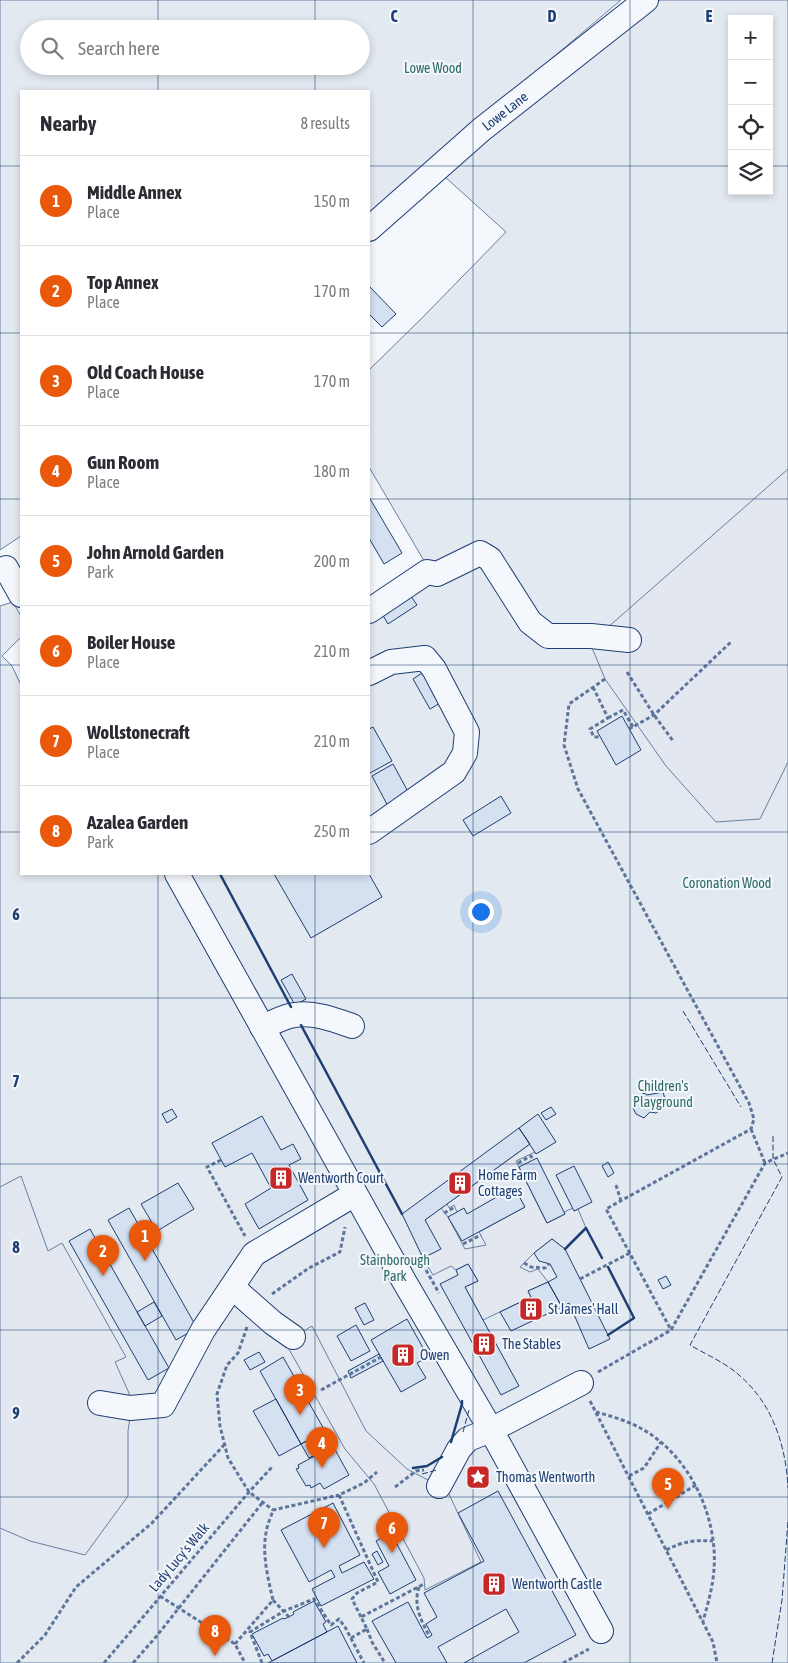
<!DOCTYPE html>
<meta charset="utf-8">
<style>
body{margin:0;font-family:"Asap Condensed",sans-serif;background:#f7f7f7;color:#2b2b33}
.controls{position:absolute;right:15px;top:15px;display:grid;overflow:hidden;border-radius:0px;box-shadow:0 2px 8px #0003}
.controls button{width:45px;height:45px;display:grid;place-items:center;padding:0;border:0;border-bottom:1px solid #e1e1e2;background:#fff;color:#2b2b33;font:25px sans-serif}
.you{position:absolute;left:480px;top:911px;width:18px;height:18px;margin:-12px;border:4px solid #fff;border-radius:50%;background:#1a73e8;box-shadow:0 0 0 8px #1a73e833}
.badge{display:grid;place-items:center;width:32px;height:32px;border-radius:50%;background:#ea580c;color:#fff;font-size:16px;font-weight:700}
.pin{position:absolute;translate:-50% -41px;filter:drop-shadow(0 1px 2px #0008)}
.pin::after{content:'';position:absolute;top:26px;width:18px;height:15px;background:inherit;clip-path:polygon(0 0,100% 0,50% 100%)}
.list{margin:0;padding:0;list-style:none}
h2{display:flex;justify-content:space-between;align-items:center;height:65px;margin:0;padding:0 20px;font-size:21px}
h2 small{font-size:16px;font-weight:400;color:#7c7c81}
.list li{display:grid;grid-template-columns:32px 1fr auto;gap:15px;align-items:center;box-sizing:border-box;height:90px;padding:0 20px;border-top:1px solid #e1e1e2}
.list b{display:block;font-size:19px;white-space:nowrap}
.list p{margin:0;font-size:16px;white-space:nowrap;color:#7c7c81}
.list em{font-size:16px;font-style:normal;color:#7c7c81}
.icon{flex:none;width:28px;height:28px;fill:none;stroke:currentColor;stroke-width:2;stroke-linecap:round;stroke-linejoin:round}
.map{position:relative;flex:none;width:788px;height:1663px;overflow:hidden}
.search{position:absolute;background:#fff;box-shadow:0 2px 8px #0003;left:20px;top:20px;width:350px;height:55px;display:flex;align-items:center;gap:12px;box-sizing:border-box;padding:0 18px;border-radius:28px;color:#7c7c81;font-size:19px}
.panel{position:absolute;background:#fff;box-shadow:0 2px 8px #0003;left:20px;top:90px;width:350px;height:785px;border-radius:0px}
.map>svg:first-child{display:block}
.green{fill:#e3e9f0;stroke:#687fa3;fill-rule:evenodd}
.parking{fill:#e3e8f0;stroke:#687fa3}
.building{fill:#d5e0f0;stroke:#1d3f73}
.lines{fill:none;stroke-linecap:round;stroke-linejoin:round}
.minor-casing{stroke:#1d3f73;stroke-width:26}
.path{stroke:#5e769c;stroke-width:3;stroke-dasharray:4 2.5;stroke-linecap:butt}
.minor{stroke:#f4f7fb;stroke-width:24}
.fence{stroke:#1d3f73;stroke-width:1;stroke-dasharray:6 2.5;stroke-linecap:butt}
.wall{stroke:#1d3f73;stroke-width:2.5}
.grid{fill:none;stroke:#1d3f73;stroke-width:1;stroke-opacity:0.55}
.labels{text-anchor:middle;stroke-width:4;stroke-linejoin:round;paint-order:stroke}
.park-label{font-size:14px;fill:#2c6c60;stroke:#f4f7fb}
.street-label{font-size:14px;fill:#1d3f73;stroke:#f4f7fb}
.poi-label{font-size:14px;fill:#1d3f73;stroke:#f4f7fb;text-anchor:start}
.grid-label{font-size:16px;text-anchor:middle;font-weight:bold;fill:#1d3f73;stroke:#f4f7fb;stroke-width:4;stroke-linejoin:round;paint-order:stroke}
</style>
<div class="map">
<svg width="788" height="1663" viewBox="0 0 788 1663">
<rect width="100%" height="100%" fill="#f4f7fb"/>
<path class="green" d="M0 0H621L369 213V91H21V536L0 550ZM29 29H361V66H29Z
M660 0H788V1663H0V606L13 602 21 616V637L2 656 12 666 21 685V874H369V609L430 571 369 467V370L422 318 506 232 444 176ZM732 19H769V191H732Z"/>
<path class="parking" d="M788 469V762L760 819 716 822 666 766 605 679 590 643Z
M530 1144 535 1152 516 1161 547 1223 565 1214 564 1212 573 1208 575 1211 578 1209 586 1228 565 1249 552 1239 534 1253 520 1267 530 1272 538 1269 548 1282 528 1291 531 1297 483 1320 465 1287 478 1281 468 1264 456 1270 451 1266 433 1275 423 1258 440 1249 425 1220 441 1208 448 1217 465 1249 486 1245 479 1232 525 1207 467 1214 457 1212 454 1205 449 1208 447 1204Z
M21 1176 48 1251 62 1243 126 1357 115 1362 129 1393 130 1417 128 1431V1496L85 1555 30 1541 0 1528V1187Z
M312 1326 366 1431 407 1469 447 1490 481 1562 425 1590 424 1578 374 1484 345 1449 285 1342Z"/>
<path class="building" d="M369 286 396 314 382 327 369 314Z
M369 497 402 553 384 564 369 538Z
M406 589 417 605 388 624 378 607Z
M425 671 442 702 430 709 413 679Z
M622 716 641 750 616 765 597 731Z
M373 727 392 761 370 773 369 770V729Z
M393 764 412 799 390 810 372 776Z
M501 796 511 813 473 836 463 820Z
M274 874H369L382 897 311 938Z
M292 974 306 999 295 1005 281 980Z
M663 1092 665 1099 666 1106 656 1113 650 1112 644 1118 636 1114 633 1108 639 1101 638 1097 644 1093 647 1095Z
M551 1107 556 1114 546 1120 541 1113Z
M172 1109 177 1117 167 1123 162 1114Z
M538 1114 556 1142 536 1154 519 1128Z
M262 1116 281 1150 293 1144 301 1159 289 1165 308 1200 259 1229 245 1204 271 1188 252 1153 225 1167 212 1143Z
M519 1128 530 1144 425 1220 441 1249 423 1258 402 1214Z
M537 1158 565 1214 547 1223 519 1167Z
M608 1162 614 1173 608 1177 602 1166Z
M574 1166 592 1202 574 1211 556 1175Z
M178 1183 194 1209 157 1231 141 1204Z
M514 1187 525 1207 462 1241 448 1217 464 1208 467 1214Z
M129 1208 197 1328 176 1340 108 1220Z
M90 1229 169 1368 148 1380 69 1241Z
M552 1239 565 1249 610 1339 589 1349 569 1303 562 1307 548 1282 557 1277 550 1264 539 1261 534 1253Z
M468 1264 478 1281 465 1287 519 1386 501 1395 440 1284 458 1275 456 1270Z
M666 1276 671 1285 663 1289 658 1280Z
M548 1282 562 1307 511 1331 500 1312 531 1297 528 1291Z
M154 1302 162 1316 145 1326 137 1312Z
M365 1303 374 1320 364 1325 355 1308Z
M407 1319 428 1357 417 1363 426 1378 401 1392 371 1340Z
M356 1325 370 1351 351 1361 337 1336Z
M259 1352 265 1362 250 1370 244 1360Z
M379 1354 383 1361 351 1378 348 1371Z
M283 1357 325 1431 301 1444 260 1371Z
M276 1399 301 1444 279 1456 253 1411Z
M325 1431 333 1446 309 1458 301 1444Z
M333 1446 349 1475 324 1489 320 1483 311 1488 310 1485 306 1486 296 1469 299 1468 298 1465Z
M498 1491 576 1635 524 1663H464L519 1632 506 1609 438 1647 447 1663H396L372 1621 408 1602 427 1638 432 1635 426 1624 437 1617 424 1593 484 1561 458 1513Z
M333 1503 360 1555 339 1566 342 1573 364 1562 374 1579 321 1606 312 1589 335 1577 331 1570 309 1582 281 1530Z
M391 1533 416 1580 390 1594 378 1572 389 1566 376 1541Z
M377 1551 383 1562 378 1565 372 1554Z
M314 1601 326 1622 323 1624 327 1632 272 1661 268 1654 264 1656 252 1634 283 1618 284 1619 289 1617 294 1614 293 1612Z
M338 1626 357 1663H268Z"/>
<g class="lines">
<g class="minor-casing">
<g id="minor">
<path id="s1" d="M369 229 481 130 646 0"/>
<path d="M6 568 21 595"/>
<path d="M369 611 427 572 437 574 480 553 490 559 530 622 548 636H591L629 640"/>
<path d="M369 673 391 662 425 658 434 669 467 732 465 753 454 772 369 832"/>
<path d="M177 874 404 1281 491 1430 468 1439 459 1449 439 1486"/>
<path d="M262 1027C273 1023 284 1016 295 1015 315 1012 335 1020 352 1026"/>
<path d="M232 1287 273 1323 293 1337"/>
<path d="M581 1383 491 1430 601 1631"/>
<path d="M100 1403 130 1408 163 1405 203 1330 254 1254 355 1194"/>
</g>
</g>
<path class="path" d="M627 672 654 715 673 741
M605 679 569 704 564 745 578 789 749 1103 754 1119 751 1129 606 1209 671 1330
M593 687 608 718 590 729 594 737H601
M608 718 623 710 633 727
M629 729 654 715 732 641
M751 1129 765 1163
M221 1160 207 1167 245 1236
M518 1163 531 1156 533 1160
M616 1185 621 1201
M444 1213 455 1207
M463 1244 481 1235
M524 1263 531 1267 545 1268 549 1264
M426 1270 439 1293
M580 1279 630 1253
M272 1294 309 1268 340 1252 345 1227
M247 1327 238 1353 227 1365 217 1394 220 1426 228 1458 249 1492 273 1510
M598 1372 671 1330 765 1163 788 1153
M321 1390 381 1357
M590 1401 713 1642 717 1663
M596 1412C611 1416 628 1421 642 1429 689 1455 718 1516 714 1569 713 1586 708 1604 703 1621
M629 1476 644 1468 661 1442
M395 1487 416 1471 424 1470
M648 1514 696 1485
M666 1550C684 1541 694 1540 713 1541
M419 1587C413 1605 421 1621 430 1637
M160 1596 235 1644 245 1663
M273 1600 289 1617
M361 1617 352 1599 357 1593 378 1582 339 1495 364 1483 377 1472
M367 1629 372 1642 385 1663
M351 1638 367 1629 361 1617 424 1584
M235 1644 273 1600C268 1579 262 1554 266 1533 267 1525 271 1517 273 1510L339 1495
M17 1663 45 1635 76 1587 152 1523 224 1445
M104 1663 249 1492 273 1466
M133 1663 155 1638 263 1502
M262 1663 250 1632 284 1611 314 1599 331 1625 339 1619 345 1627 364 1663
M563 1663 589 1649"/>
<use href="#minor" class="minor"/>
<path class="fence" d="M683 1011 741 1107
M773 1136V1159L782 1177 690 1345C705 1354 726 1363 739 1375 772 1403 786 1445 788 1488
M463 1432 469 1410
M422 1474 437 1470
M772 1663 782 1600 788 1521"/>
<path class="wall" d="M220 874 291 1007
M301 1025 402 1214
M565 1249 586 1228 602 1258
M608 1335 634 1318 608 1267
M451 1442 462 1404V1401
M413 1468 427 1466 442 1457"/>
</g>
<path class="grid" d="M158 0V29M315 0V29M473 0V1663M630 0V1663M158 66V91M315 66V91M0 166H21M369 166H732M769 166H788M0 333H21M369 333H788M0 499H21M369 499H788M0 665H21M369 665H788M0 832H21M369 832H788M158 874V1663M315 874V1663M0 998H788M0 1164H788M0 1330H788M0 1497H788"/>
<defs>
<g id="building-square" transform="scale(1.25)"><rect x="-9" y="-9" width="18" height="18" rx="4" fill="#c62828" stroke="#f4f7fb"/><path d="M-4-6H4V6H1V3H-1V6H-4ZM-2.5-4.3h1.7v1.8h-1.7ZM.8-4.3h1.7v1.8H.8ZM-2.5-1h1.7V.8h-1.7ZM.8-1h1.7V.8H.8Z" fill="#fff"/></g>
<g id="sight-square" transform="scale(1.25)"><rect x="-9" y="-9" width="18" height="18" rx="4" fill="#c62828" stroke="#f4f7fb"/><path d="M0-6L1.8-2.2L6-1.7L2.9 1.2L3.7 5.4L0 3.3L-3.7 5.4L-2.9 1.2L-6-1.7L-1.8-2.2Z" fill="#fff"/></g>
</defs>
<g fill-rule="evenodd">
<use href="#building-square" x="281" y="1178"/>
<use href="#building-square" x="460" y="1183"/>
<use href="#building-square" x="531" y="1309"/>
<use href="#building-square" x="484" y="1344"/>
<use href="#building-square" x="403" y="1355"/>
<use href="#sight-square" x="478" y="1477"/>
<use href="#building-square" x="494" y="1584"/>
</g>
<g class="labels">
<g class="park-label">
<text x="433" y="73">Lowe Wood</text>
<text x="727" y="888">Coronation Wood</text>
<text x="663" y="1091">Children's<tspan x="663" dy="16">Playground</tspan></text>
<text x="395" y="1265">Stainborough<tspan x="395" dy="16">Park</tspan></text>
</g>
<g class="street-label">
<text dy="5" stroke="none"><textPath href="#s1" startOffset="180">Lowe Lane</textPath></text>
<text transform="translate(179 1557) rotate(-50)" y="5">Lady Lucy's Walk</text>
</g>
<g class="poi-label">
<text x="478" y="1180">Home Farm<tspan x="478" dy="16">Cottages</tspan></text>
<text x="298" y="1183">Wentworth Court</text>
<text x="548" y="1314">St James' Hall</text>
<text x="502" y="1349">The Stables</text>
<text x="420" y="1360">Owen</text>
<text x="496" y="1482">Thomas Wentworth</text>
<text x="512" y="1589">Wentworth Castle</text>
</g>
</g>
<g class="grid-label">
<text x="394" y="22">C</text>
<text x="552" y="22">D</text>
<text x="709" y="22">E</text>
<text x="16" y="920">6</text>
<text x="16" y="1087">7</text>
<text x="16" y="1253">8</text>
<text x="16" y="1419">9</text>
</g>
</svg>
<div class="controls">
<button>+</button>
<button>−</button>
<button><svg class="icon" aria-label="locate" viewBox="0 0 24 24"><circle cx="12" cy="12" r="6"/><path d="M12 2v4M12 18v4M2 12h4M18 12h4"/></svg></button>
<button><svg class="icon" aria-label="layers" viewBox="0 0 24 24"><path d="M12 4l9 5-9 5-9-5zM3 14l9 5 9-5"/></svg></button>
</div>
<div class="you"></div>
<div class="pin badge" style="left:145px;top:1261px">1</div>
<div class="pin badge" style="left:103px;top:1276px">2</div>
<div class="pin badge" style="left:300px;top:1415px">3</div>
<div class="pin badge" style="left:322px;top:1468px">4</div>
<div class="pin badge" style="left:668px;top:1509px">5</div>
<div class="pin badge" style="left:392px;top:1553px">6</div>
<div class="pin badge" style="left:324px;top:1548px">7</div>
<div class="pin badge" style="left:215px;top:1656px">8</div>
<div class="search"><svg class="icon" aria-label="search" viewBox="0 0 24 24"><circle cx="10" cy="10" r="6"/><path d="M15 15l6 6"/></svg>Search here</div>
<section class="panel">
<h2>Nearby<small>8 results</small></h2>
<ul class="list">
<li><span class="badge">1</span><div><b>Middle Annex</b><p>Place</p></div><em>150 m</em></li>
<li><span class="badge">2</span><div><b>Top Annex</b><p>Place</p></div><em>170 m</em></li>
<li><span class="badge">3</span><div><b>Old Coach House</b><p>Place</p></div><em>170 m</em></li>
<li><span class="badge">4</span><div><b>Gun Room</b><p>Place</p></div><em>180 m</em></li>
<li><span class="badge">5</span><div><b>John Arnold Garden</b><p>Park</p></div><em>200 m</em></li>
<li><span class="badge">6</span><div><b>Boiler House</b><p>Place</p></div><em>210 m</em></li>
<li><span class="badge">7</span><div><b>Wollstonecraft</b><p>Place</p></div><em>210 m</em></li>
<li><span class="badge">8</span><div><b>Azalea Garden</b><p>Park</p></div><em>250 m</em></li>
</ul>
</section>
</div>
